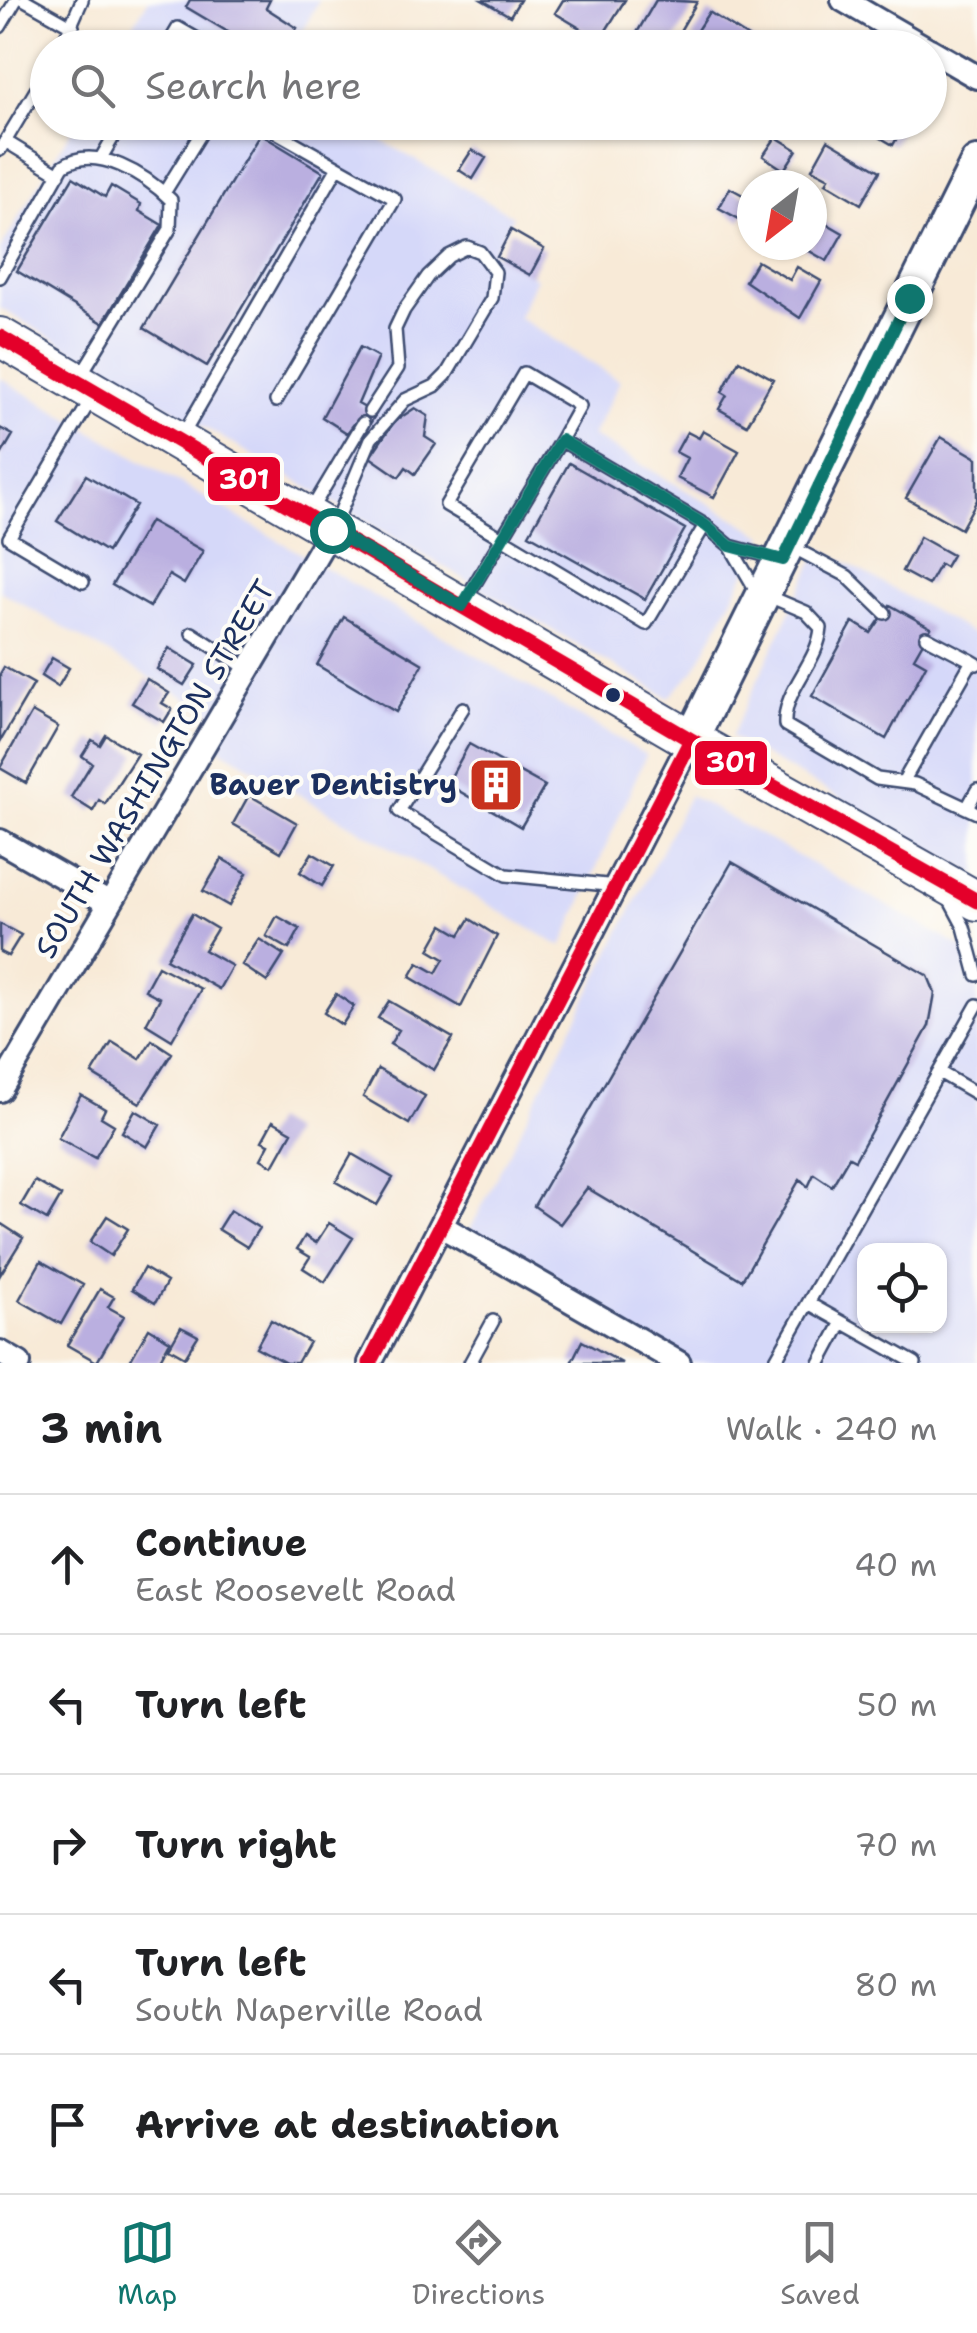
<!DOCTYPE html>
<meta charset="utf-8">
<style>
body{margin:0;font-family:"Shantell Sans",sans-serif;background:#f2f2f2;color:#202124}
.controls{position:absolute;right:30px;bottom:30px;display:grid;overflow:hidden;border-radius:20px;box-shadow:0 2px 8px #0004}
.controls button{width:90px;height:90px;display:grid;place-items:center;padding:0;border:0;border-bottom:2px solid #e0e0e0;background:#fff;color:#202124;font:50px sans-serif}
.compass{position:absolute;left:737px;top:170px;width:90px;height:90px;border-radius:50%;background:#fff;box-shadow:0 2px 8px #0004;rotate:211deg}
.stop{position:absolute;width:30px;height:30px;margin:-22px;border:8px solid #0f766e;border-radius:50%;background:#fff}
.stop.end{background:#0f766e;border-color:#fff;box-shadow:0 2px 10px #0008}
.list{margin:0;padding:0;list-style:none}
h2{display:flex;justify-content:space-between;align-items:center;height:130px;margin:0;padding:0 40px;font-size:42px}
h2 small{font-size:32px;font-weight:400;color:#757577}
.list li{display:grid;grid-template-columns:65px 1fr auto;gap:30px;align-items:center;box-sizing:border-box;height:140px;padding:0 40px;border-top:2px solid #e0e0e0}
.list b{display:block;font-size:38px;white-space:nowrap}
.list p{margin:0;font-size:32px;white-space:nowrap;color:#757577}
.list em{font-size:32px;font-style:normal;color:#757577}
.icon{flex:none;width:55px;height:55px;fill:none;stroke:currentColor;stroke-width:2;stroke-linecap:round;stroke-linejoin:round}
.map{position:relative;flex:none;width:977px;height:1363px;overflow:hidden}
.search{position:absolute;background:#fff;box-shadow:0 2px 8px #0004;left:30px;right:30px;top:30px;height:110px;display:flex;align-items:center;gap:25px;box-sizing:border-box;padding:0 35px;border-radius:55px;color:#757577;font-size:38px}
.sheet{height:830px;background:#fff}
nav{display:flex;justify-content:space-around;align-items:center;box-sizing:border-box;height:140px;border-top:2px solid #e0e0e0;background:#fff;font-size:28px;color:#757577}
nav a{display:grid;justify-items:center;gap:5px}
nav .on{color:#0f766e}
.map>svg:first-child{display:block}
.built{fill:#d5d8f9;fill-rule:evenodd}
.building{fill:#baafe0}
.lines{fill:none;stroke-linecap:round;stroke-linejoin:round}
.lane-casing{stroke:#3c4b70;stroke-width:16}
.street-casing{stroke:#3c4b70;stroke-width:28}
.secondary-casing{stroke:#3c4b70;stroke-width:38}
.primary-casing{stroke:#3c4b70;stroke-width:42}
.lane{stroke:#fff;stroke-width:11}
.street{stroke:#fff;stroke-width:22}
.secondary{stroke:#fff;stroke-width:32}
.primary{stroke:#fff;stroke-width:38}
.bus-1-casing{stroke:#fdfcf7;stroke-width:22}
.bus-1{stroke:#e4002b;stroke-width:15}
.route{stroke:#0f766e;stroke-width:12}
.bus-dot{fill:#1b2f5e;stroke:#fdfcf7;stroke-width:4}
.labels{text-anchor:middle;stroke-width:8;stroke-linejoin:round;paint-order:stroke}
.street-label{font-size:30px;fill:#1b2f5e;stroke:#fdfcf7}
.poi-label{font-size:30px;font-weight:bold;fill:#1b2f5e;stroke:#fdfcf7;text-anchor:end}
.line-badge{stroke:#fdfcf7;stroke-width:4}
.badge-label{font-size:28px;text-anchor:middle;font-weight:bold;fill:#fff}
</style>
<div class="map">
<svg width="977" height="1363" viewBox="0 0 977 1363">
<rect width="100%" height="100%" fill="#fdfcf7"/>
<filter id="ink" filterUnits="userSpaceOnUse"><feTurbulence type="fractalNoise" baseFrequency=".01" numOctaves="2"/><feDisplacementMap in="SourceGraphic" scale="20" xChannelSelector="R" yChannelSelector="G"/><feConvolveMatrix kernelMatrix="1 2 1 2 8 2 1 2 1" color-interpolation-filters="sRGB"/></filter>
<filter id="wash" filterUnits="userSpaceOnUse"><feTurbulence type="fractalNoise" baseFrequency=".0048" numOctaves="4" result="noise"/><feDisplacementMap in="SourceGraphic" scale="40" xChannelSelector="R" yChannelSelector="G"/><feGaussianBlur stdDeviation="2.25" result="paint"/><feColorMatrix in="noise" values="0 0 0 0 0 0 0 0 0 0 0 0 0 0 0 0 0 1.4 0 .05"/><feComposite in="paint" operator="in"/></filter>
<g filter="url(#wash)">
<rect width="100%" height="100%" fill="#f8ead7"/>
<path class="built" d="M148 0H319L294 47 120 48Z
M75 123H351L513 216 493 252 536 278 518 317 620 381 592 436 765 536 695 669 669 698 0 308V250Z
M0 378 646 755 562 947 200 737 212 713 0 591Z
M820 548 977 636V875L731 737Z
M689 795 977 956V1363H678L465 1240ZM864 1250H940V1326H864Z"/>
<g id="blocks">
<path class="building" d="M190 0H270L266 8 297 28 285 48H255L186 7Z
M482 0H520L510 16Z
M563 0H625L600 40 555 13Z
M656 0 697 2 670 48H628Z
M709 12 759 44 756 48H706L692 38Z
M854 122H906L893 145Z
M260 134 323 172 207 366 144 328Z
M776 137 797 150 784 170 763 156Z
M828 140 880 171 861 204 826 183 829 178 812 169Z
M472 150 486 158 473 179 459 170Z
M73 177 105 197 111 186 141 204 139 211 162 225 103 323 17 271Z
M730 188 752 200 741 220 719 208Z
M812 215 843 233 827 261 799 245H812Z
M511 230 544 249 530 275 497 257Z
M757 261 790 280 797 267 821 281 800 318 745 281Z
M360 347 378 357 358 404 376 414 368 427 357 420 347 433 322 417Z
M739 360 773 379 747 425 719 409 727 395 722 392Z
M415 408 428 416 425 437 436 444 415 474 406 467 399 477 370 457 394 422Z
M0 428 13 435 0 457Z
M703 431 739 451 714 497 677 478 687 458 676 452 687 432 699 438Z
M941 437 977 458V500L961 529 906 498Z
M569 463 685 529 645 599 529 534Z
M86 475 136 505 107 552 57 521Z
M150 521 203 551 184 584 169 575 150 607 112 585Z
M920 537 952 555 945 567 940 564 928 585 902 571Z
M890 605 931 628 914 658 926 665 886 739 812 696 853 622 871 633Z
M344 617 423 664 396 712 317 665Z
M169 648 197 665 184 685 157 669Z
M52 658 69 668 58 687 41 676Z
M4 667 34 684 0 742V674Z
M147 679 169 693 162 703 172 709 164 722 132 703Z
M32 712 58 727 26 783 0 768Z
M106 735 137 754 105 804 99 800 93 811 71 797 92 763 82 756 92 740 100 745Z
M469 744 545 786 521 827 447 784Z
M249 795 297 823 281 852 233 824Z
M312 853 334 866 322 886 300 872Z
M222 859 247 873 229 906 203 891Z
M732 862 928 976 935 993 929 1026 855 1160 849 1157 832 1186 814 1174 808 1187 800 1179 742 1280 587 1188 560 1224 534 1206Z
M192 914 217 929 204 950 232 966 219 989 166 959Z
M277 916 300 929 289 949 266 936Z
M470 919 497 936 461 1007 410 977 418 963 436 973 444 959 429 950 443 925 460 935Z
M0 924 21 935 8 956 0 952Z
M259 939 284 955 267 982 242 965Z
M158 966 201 989 172 1040 146 1024 160 998 145 990Z
M336 994 354 1006 342 1025 324 1013Z
M389 1001 453 1038 434 1070 390 1044 399 1030 378 1018Z
M152 1040 172 1053 140 1103 92 1074 112 1042 140 1059Z
M378 1069 425 1096 409 1124 363 1097Z
M81 1095 105 1109 101 1117 114 1125 95 1158 58 1138Z
M135 1110 160 1125 147 1147 122 1132Z
M273 1121 292 1132 273 1166 261 1159 269 1144 262 1141Z
M352 1154 393 1178 377 1205 336 1182Z
M35 1181 61 1196 47 1220 21 1205Z
M230 1210 259 1228 247 1247 218 1229Z
M107 1216 128 1229 111 1256 90 1242Z
M0 1223 23 1238 0 1275Z
M329 1223 353 1238 325 1282 303 1268 310 1257 297 1249 305 1236 316 1243Z
M41 1261 83 1285 61 1324 19 1300Z
M144 1268 167 1282 155 1303 132 1289Z
M100 1289 114 1297 108 1307 124 1316 97 1362 67 1345Z
M271 1320 309 1342 297 1363H286L256 1347Z
M181 1327 198 1336 185 1357 169 1348Z
M149 1328 170 1341 158 1363H129Z
M582 1341 622 1363H571Z"/>
</g>
</g>
<g filter="url(#ink)">
<use href="#blocks" fill-opacity="0" stroke="#3c4b70" stroke-width="2.5"/>
<g class="lines">
<g class="lane-casing">
<path id="lane" d="M25 0 73 27
M0 27 16 0
M61 48 82 0
M166 48 178 28 213 48
M269 128 338 167
M5 141 59 174
M0 150 48 70
M101 158 122 122
M164 193 208 122
M0 277 63 166C96 143 147 176 171 200L170 229 79 378
M181 438 338 167 395 199 276 401
M311 510 363 423
M705 525 730 546 757 592
M334 527 371 439 405 400 435 386 446 375 492 298 495 272 480 252 467 247 449 256 428 276 404 310 395 329 398 368 370 411
M730 546 779 559
M792 547 847 576 885 613
M83 582 9 538 93 396
M766 595 806 612 821 628C818 664 783 689 785 725L877 779 915 784 977 813
M464 602 502 538 646 624 705 525 561 440 580 406 524 373 446 505 502 538 561 440
M192 633 249 670
M926 637 972 661
M463 708 399 811 506 875 617 886
M903 782 972 661 977 664
M967 808 977 790
M948 897 964 927 977 975
M939 1072 977 1094
M808 1303 915 1363
M470 1363 493 1321
M774 1363 977 1005
M820 1363 842 1322"/>
</g>
<g class="street-casing">
<path id="street" d="M843 0 926 48
M930 50 977 77
M0 841 110 904
M0 1090 331 530
M441 1226 679 1363
M0 1352 19 1363
M370 1363 691 740"/>
</g>
<g class="secondary-casing">
<path id="secondary" d="M691 740 977 163"/>
</g>
<g class="primary-casing">
<path id="primary" d="M0 337 691 740 977 901"/>
</g>
<use href="#lane" class="lane"/>
<use href="#street" class="street"/>
<use href="#secondary" class="secondary"/>
<use href="#primary" class="primary"/>
<g class="bus-1-casing">
<path id="bus-1" d="M0 337 691 740 977 901
M370 1363 691 740"/>
</g>
<use href="#bus-1" class="bus-1"/>
</g>
</g>
<g class="lines" filter="url(#ink)">
<path class="route" d="M332 530 462 606 561 440 705 525 730 546 783 560 909 298"/>
</g>
<defs>
<g id="building-square" transform="scale(2.875)"><rect x="-9" y="-9" width="18" height="18" rx="4" fill="#c8321e" stroke="#fdfcf7"/><path d="M-4-6H4V6H1V3H-1V6H-4ZM-2.5-4.3h1.7v1.8h-1.7ZM.8-4.3h1.7v1.8H.8ZM-2.5-1h1.7V.8h-1.7ZM.8-1h1.7V.8H.8Z" fill="#fff"/></g>
</defs>
<g fill-rule="evenodd">
<use href="#building-square" x="496" y="785"/>
</g>
<circle class="bus-dot" cx="613" cy="695" r="9"/>
<g class="labels">
<g class="street-label">
<text transform="translate(155 769) rotate(-59)" y="10">SOUTH WASHINGTON STREET</text>
</g>
<g class="poi-label">
<text x="457" y="795">Bauer Dentistry</text>
</g>
</g>
<g class="line-badge">
<rect x="206" y="455" width="76" height="48" rx="10" fill="#e4002b"/>
<rect x="693" y="739" width="76" height="48" rx="10" fill="#e4002b"/>
</g>
<g class="badge-label">
<text x="244" y="489">301</text>
<text x="731" y="772">301</text>
</g>
</svg>
<div class="controls">
<button><svg class="icon" aria-label="locate" viewBox="0 0 24 24"><circle cx="12" cy="12" r="6"/><path d="M12 2v4M12 18v4M2 12h4M18 12h4"/></svg></button>
</div>
<svg class="compass" viewBox="-18 -18 36 36"><path d="M0-13l5 13h-10z" fill="#e53935"/><path d="M0 13l5-13h-10z" fill="#757577"/></svg>
<div class="stop" style="left:332px;top:530px"></div>
<div class="stop end" style="left:909px;top:298px"></div>
<div class="search"><svg class="icon" aria-label="search" viewBox="0 0 24 24"><circle cx="10" cy="10" r="6"/><path d="M15 15l6 6"/></svg>Search here</div>
</div>
<section class="sheet">
<h2>3 min<small>Walk · 240 m</small></h2>
<ul class="list">
<li><svg class="icon" aria-label="ahead" viewBox="0 0 24 24"><path d="M12 20V5M6 11l6-6 6 6"/></svg><div><b>Continue</b><p>East Roosevelt Road</p></div><em>40 m</em></li>
<li><svg class="icon" aria-label="left" viewBox="0 0 24 24"><path d="M17 20v-9H6M10 6l-5 5 5 5"/></svg><div><b>Turn left</b></div><em>50 m</em></li>
<li><svg class="icon" aria-label="right" viewBox="0 0 24 24"><path d="M7 20v-9h11M14 6l5 5-5 5"/></svg><div><b>Turn right</b></div><em>70 m</em></li>
<li><svg class="icon" aria-label="left" viewBox="0 0 24 24"><path d="M17 20v-9H6M10 6l-5 5 5 5"/></svg><div><b>Turn left</b><p>South Naperville Road</p></div><em>80 m</em></li>
<li><svg class="icon" aria-label="arrive" viewBox="0 0 24 24"><path d="M6 21V4h12l-3 4 3 4H6"/></svg><div><b>Arrive at destination</b></div></li>
</ul>
</section>
<nav>
<a class="on"><svg class="icon" aria-label="map" viewBox="0 0 24 24"><path d="M3 6l6-2 6 2 6-2v14l-6 2-6-2-6 2zM9 4v14M15 6v14"/></svg>Map</a>
<a><svg class="icon" aria-label="directions" viewBox="0 0 24 24"><path d="M12 3l9 9-9 9-9-9zM9 14v-3h6M13 9l2 2-2 2"/></svg>Directions</a>
<a><svg class="icon" aria-label="saved" viewBox="0 0 24 24"><path d="M7 4h10v16l-5-4-5 4z"/></svg>Saved</a>
</nav>
